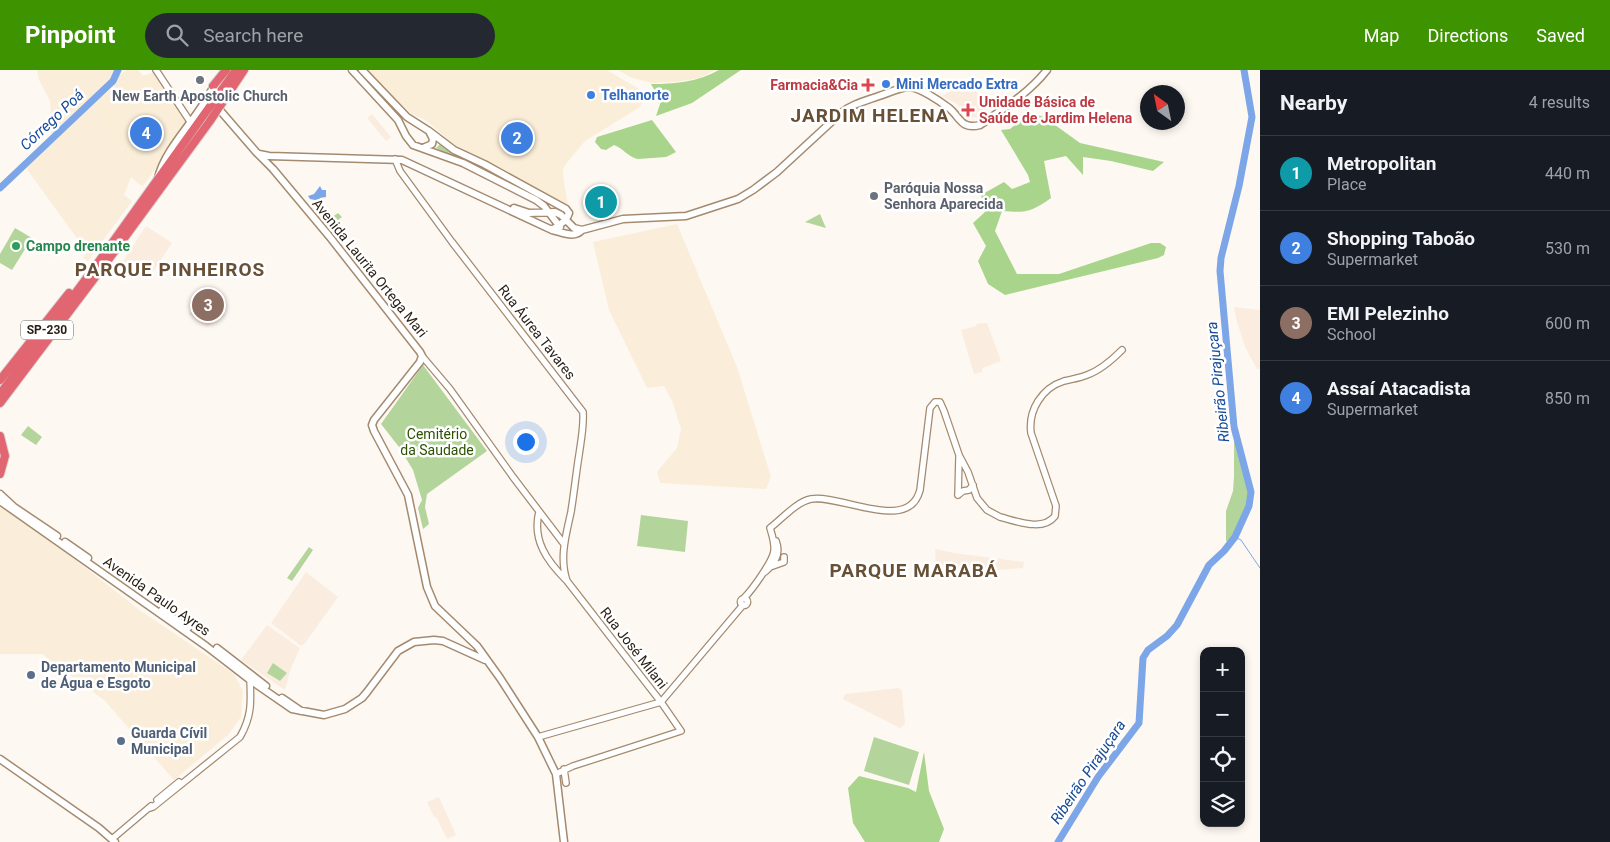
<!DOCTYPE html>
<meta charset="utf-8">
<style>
body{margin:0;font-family:Roboto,sans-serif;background:#242831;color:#f1f3f6}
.controls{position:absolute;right:15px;bottom:15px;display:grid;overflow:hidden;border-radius:10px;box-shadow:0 2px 8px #0003}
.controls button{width:45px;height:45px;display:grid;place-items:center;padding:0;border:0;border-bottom:1px solid #363941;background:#171b24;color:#f1f3f6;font:25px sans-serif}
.compass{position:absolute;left:1140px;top:15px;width:45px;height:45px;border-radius:50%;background:#171b24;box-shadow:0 2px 8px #0003;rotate:327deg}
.you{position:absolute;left:525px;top:371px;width:18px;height:18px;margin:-12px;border:4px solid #fff;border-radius:50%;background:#1a73e8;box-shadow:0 0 0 8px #1a73e833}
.badge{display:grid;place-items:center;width:32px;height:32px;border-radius:50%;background:#3d9300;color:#fff;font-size:16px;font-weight:700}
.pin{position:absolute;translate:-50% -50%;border:2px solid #fff;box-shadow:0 1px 5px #0006}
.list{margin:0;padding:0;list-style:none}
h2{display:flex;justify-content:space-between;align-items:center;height:65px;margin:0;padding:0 20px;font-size:21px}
h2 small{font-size:16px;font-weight:400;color:#9ea1a6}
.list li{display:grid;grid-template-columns:32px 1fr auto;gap:15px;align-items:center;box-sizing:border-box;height:75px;padding:0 20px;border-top:1px solid #363941}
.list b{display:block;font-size:19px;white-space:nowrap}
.list p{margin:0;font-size:16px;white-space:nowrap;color:#9ea1a6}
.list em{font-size:16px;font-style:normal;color:#9ea1a6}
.icon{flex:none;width:28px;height:28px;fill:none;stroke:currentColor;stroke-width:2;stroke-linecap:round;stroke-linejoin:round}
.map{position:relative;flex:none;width:1260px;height:772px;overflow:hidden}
header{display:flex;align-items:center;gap:30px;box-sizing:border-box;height:70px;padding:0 25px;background:#3d9300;color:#fff}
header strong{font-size:24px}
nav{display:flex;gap:28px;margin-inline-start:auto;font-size:18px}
.search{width:350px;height:45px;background:#242831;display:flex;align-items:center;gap:12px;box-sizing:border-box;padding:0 18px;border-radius:28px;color:#9ea1a6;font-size:19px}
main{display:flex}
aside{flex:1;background:#171b24}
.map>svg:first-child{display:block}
.commercial{fill:#faeed9}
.industrial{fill:#faeeda}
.built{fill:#faeddf}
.green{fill:#b3d59c}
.forest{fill:#a9d48b}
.water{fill:#7ca6e8}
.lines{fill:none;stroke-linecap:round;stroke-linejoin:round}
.stream{stroke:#7ca6e8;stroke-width:1}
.river{stroke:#7ca6e8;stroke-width:7}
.tertiary-casing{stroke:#a48a6f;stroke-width:8}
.secondary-casing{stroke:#a48a6f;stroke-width:9}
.motorway-casing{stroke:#d8d6d5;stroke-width:10}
.tertiary{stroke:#fff;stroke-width:5.5}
.secondary{stroke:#fff;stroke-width:6}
.motorway{stroke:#e16671;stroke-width:8}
.worship-dot{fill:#6b7280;stroke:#fff;stroke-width:2}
.shop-dot{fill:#3f7fe0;stroke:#fff;stroke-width:2}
.health-dot{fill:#e0444e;stroke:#fff;stroke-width:2}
.leisure-dot{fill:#2e9e5b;stroke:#fff;stroke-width:2}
.service-dot{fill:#5c6f8a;stroke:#fff;stroke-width:2}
.labels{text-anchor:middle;stroke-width:5;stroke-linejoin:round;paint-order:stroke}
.shield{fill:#fff;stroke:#68625a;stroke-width:1}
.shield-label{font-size:12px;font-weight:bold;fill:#281e13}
.shop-label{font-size:14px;font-weight:bold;fill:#366cbe;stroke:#fff;text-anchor:start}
.health-label{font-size:14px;font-weight:bold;fill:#be3a42;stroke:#fff;text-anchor:end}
.worship-label{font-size:14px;font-weight:bold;fill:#5b616d;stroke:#fff}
.leisure-label{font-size:14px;font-weight:bold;fill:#27864d;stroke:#fff;text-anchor:start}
.street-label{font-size:14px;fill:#281e13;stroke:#fff}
.park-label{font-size:14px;fill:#2c5101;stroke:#fff}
.service-label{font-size:14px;font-weight:bold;fill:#4e5e75;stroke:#fff;text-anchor:start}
.water-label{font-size:15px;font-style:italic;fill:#164a97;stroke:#fff}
.district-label{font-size:19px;font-weight:bold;letter-spacing:1px;fill:#675036;stroke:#fff}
</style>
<header>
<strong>Pinpoint</strong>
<div class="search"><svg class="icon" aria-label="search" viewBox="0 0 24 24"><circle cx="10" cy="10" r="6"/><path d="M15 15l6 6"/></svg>Search here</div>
<nav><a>Map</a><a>Directions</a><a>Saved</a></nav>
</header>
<main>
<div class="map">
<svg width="1260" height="772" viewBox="0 0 1260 772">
<rect width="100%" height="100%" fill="#fef8f2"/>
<path class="commercial" d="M127 0H138L143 6 155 2 188 54 146 112 91 36 112 18 117 12V6Z
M367 0H607L639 19 643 31 640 37 585 71 566 94 563 99V106L568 135 475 88 451 72 427 51 412 44 406 39 386 21Z
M618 0H715L700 8 676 12 651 13 630 7Z"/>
<path class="industrial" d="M37 0H115V3L113 8 73 44 53 64 50 62 49 59 51 48 50 31 39 10Z
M91 36 146 112 143 116 140 115 131 107 124 125 132 131 88 191 83 188 87 182 26 98Z
M677 154 737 297 771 407 766 419 660 413 657 402 677 378 681 359 673 333 664 316 647 318 609 240 593 172Z
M0 435 74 489 141 541 234 604 243 621 241 647 228 665 174 710 105 631 42 584H0Z"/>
<path class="built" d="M976 5 974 18 987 39 978 47 968 48 957 34 942 26Z
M372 44 391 67 386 71 367 48Z
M146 156 172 173 152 203 131 205 124 201 123 191Z
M210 227 225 245 207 257 188 244Z
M1234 237 1260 240V299H1257L1245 277 1237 252Z
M987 253 1001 291 982 298V302L974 304 961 260 977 256 976 254Z
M935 479 954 483 1024 492 1023 498 936 505Z
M306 502 338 527 305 573 301 576 271 553Z
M267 555 300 578 291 598 285 620 241 590Z
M899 618 902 621 905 654 900 658 843 629 845 624Z
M439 727 456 765 447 769 436 747H434L427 732Z"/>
<path class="green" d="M441 73 464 87 548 131 546 132 436 78Z
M338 143 342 147 330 156 326 151Z
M820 144 826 158 805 152Z
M15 158 32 168 12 200 0 193V184Z
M423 295 487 381 427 424 425 437 429 454 423 459 418 438 422 430 413 400 399 377 381 354Z
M28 356 42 367 36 375 21 365Z
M1234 368C1242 391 1252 415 1247 441 1244 451 1235 462 1231 472L1226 471V441L1233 421 1234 406Z
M641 445 688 451 685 482 637 476Z
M309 477 313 480 292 511 287 508Z
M273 593 287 603 280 611 267 603Z
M874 667 919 682 909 715 864 701Z"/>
<path class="forest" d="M719 0H741L692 33 656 46 661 31 651 14C675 14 698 12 719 0Z
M1030 43 1044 47 1080 73 1164 92 1153 101 1111 91 1083 87V105L1066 86 1044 91 1051 128C1031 142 1026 143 1002 141L995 161 1017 204H1059L1151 173H1160L1166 177 1164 185 1158 188 1005 225 988 214 978 191 986 176 973 153 985 142 981 125 1004 112 1012 119 1030 112 1028 105 1001 60 1010 59Z
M652 50 676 82 666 87 638 89C628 87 623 78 614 75L606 80 601 79 595 72 597 67Z
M924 682 929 721 944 759 939 772H865L853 753 848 718 859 706 908 718 916 722Z"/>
<path class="water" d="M320 116 322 120H326V127L320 128 319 134 316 136 315 130 310 129 308 126 314 124Z"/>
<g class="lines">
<path class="stream" d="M1235 467 1241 470 1260 498"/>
<path class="river" d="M0 118 113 11 118 0
M1058 772 1098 707 1139 653 1143 588 1148 580 1167 566 1177 555 1209 495 1224 481 1235 467 1249 436 1251 422 1234 357 1220 201 1221 188 1239 116 1252 47 1244 0"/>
<g class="tertiary-casing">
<path id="tertiary" d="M156 0 191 53
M395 89 400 101 452 172 583 342C584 356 581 371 579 385 576 404 574 423 571 442 566 465 559 488 567 511L661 632 681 661 573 696 556 704
M422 286 450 319 513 407 564 474
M958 425 959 387
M958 425 963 421 969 420 973 415
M539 442C532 470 547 491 566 510
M770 497 784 492V487
M765 502C775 494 781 484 776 471
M744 528C752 520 773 491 774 481 775 473 772 465 770 458 782 449 796 432 811 429 841 424 909 464 920 420L930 338 935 332H940L944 341 959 385 968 402 977 428 987 440 1000 447C1016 451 1043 462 1055 446L1056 436 1031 363C1028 340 1042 318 1064 311 1072 309 1080 308 1087 305 1101 300 1112 290 1122 280
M740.5 532a3.5 3.5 0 1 1 7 0a3.5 3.5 0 1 1-7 0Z
M538 667 661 632 743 535
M564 699 566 713
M157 730 179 712
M150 738 153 737 240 667C252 646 251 632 250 609
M112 769 151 736"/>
</g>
<g class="secondary-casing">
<path id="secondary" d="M352 0 398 50 406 66 413 75 463 93 536 130 544 136 560 157
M362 0 407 47 429 61 454 80 484 94 566 139 569 143 566 150 552 160
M211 22 218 38 257 83 273 99 329 166 420 282 422 286 420 292 374 350 372 355 374 361 408 425 427 517 435 536 477 576 500 608 538 667 556 704 564 772
M423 78 432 74 433 69 430 63
M259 84 269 86 402 90 552 160C562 162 574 169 582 160L623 149 686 146 738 129 753 120 777 102 841 43C852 34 865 31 879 26 888 23 899 18 908 17 918 16 941 32 949 38 960 47 961 60 980 55 1003 39 1029 23 1047 0
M158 108C165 78 197 49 211 21
M514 138 529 143 555 142 561 145 574 158 582 160
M0 424 14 437 57 466
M0 431 206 576 250 610 292 639 324 645 345 639 362 628 367 622 398 581 414 572 434 570 443 571 485 590
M65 472 88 488
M162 540 188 558
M217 578 266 616
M282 628 301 641
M0 689 99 758 115 772"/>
</g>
<g class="motorway-casing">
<path id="motorway" d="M213 16 226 0
M0 310 69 223
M0 324 95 197 236 0
M0 333 111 186 210 51 244 0
M0 366 5 386 0 404"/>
</g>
<use href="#tertiary" class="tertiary"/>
<use href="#secondary" class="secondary"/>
<use href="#motorway" class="motorway"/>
</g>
<g class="worship-dot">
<circle cx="200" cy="10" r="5"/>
<circle cx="874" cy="126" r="5"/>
</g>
<g class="shop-dot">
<circle cx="886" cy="14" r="5"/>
<circle cx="591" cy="25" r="5"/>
</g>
<g class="health-dot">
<path d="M865.5 7.5h5v5h5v5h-5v5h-5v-5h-5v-5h5z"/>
<path d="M965.5 32.5h5v5h5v5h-5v5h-5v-5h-5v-5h5z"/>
</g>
<circle class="leisure-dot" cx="16" cy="176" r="5"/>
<g class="service-dot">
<circle cx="31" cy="605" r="5"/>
<circle cx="121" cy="671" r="5"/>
</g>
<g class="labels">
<rect class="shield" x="21" y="250.5" width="52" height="19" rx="4"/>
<g class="shield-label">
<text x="47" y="264">SP-230</text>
</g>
<g class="shop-label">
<text x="896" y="19">Mini Mercado Extra</text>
<text x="601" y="30">Telhanorte</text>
</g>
<g class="health-label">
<text x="858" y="20">Farmacia&amp;Cia</text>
<text x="979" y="37" text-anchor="start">Unidade Básica de<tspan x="979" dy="16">Saúde de Jardim Helena</tspan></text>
</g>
<g class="worship-label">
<text x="200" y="31">New Earth Apostolic Church</text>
<text x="884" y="123" text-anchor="start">Paróquia Nossa<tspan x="884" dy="16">Senhora Aparecida</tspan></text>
</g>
<g class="leisure-label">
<text x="26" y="181">Campo drenante</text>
</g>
<g class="street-label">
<text transform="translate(370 198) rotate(51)" y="5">Avenida Laurita Ortega Mari</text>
<text transform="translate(537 262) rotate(52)" y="5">Rua Áurea Tavares</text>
<text transform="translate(157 526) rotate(35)" y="5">Avenida Paulo Ayres</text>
<text transform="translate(634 578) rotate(52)" y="5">Rua José Milani</text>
</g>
<g class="park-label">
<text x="437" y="369">Cemitério<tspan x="437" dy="16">da Saudade</tspan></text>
</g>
<g class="service-label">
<text x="41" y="602">Departamento Municipal<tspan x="41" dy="16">de Água e Esgoto</tspan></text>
<text x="131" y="668">Guarda Cívil<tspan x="131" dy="16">Municipal</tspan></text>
</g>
<g class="water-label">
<text transform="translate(52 50) rotate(-43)" y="5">Córrego Poá</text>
<text transform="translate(1218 312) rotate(-96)" y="5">Ribeirão Pirajuçara</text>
<text transform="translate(1088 702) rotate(-56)" y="5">Ribeirão Pirajuçara</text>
</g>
<g class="district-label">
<text x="870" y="52">JARDIM HELENA</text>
<text x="170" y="206">PARQUE PINHEIROS</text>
<text x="914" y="507">PARQUE MARABÁ</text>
</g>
</g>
</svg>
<div class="controls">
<button>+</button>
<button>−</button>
<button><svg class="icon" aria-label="locate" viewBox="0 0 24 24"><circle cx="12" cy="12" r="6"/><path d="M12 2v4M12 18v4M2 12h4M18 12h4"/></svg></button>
<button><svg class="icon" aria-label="layers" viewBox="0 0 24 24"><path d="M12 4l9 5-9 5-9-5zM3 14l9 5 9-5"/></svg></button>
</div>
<svg class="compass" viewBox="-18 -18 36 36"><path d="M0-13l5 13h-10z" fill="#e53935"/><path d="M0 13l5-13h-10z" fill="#9ea1a6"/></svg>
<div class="you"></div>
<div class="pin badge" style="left:601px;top:132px;background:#0f9aa8">1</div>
<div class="pin badge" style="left:517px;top:68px;background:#3f7fe0">2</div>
<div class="pin badge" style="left:208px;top:235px;background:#8d6e63">3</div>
<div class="pin badge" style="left:146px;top:63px;background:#3f7fe0">4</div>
</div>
<aside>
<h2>Nearby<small>4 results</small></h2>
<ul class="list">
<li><span class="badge" style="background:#0f9aa8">1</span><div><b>Metropolitan</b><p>Place</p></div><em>440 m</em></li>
<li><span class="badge" style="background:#3f7fe0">2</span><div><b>Shopping Taboão</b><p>Supermarket</p></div><em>530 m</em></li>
<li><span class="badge" style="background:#8d6e63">3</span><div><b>EMI Pelezinho</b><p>School</p></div><em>600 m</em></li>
<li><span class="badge" style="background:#3f7fe0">4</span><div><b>Assaí Atacadista</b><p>Supermarket</p></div><em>850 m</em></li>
</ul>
</aside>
</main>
